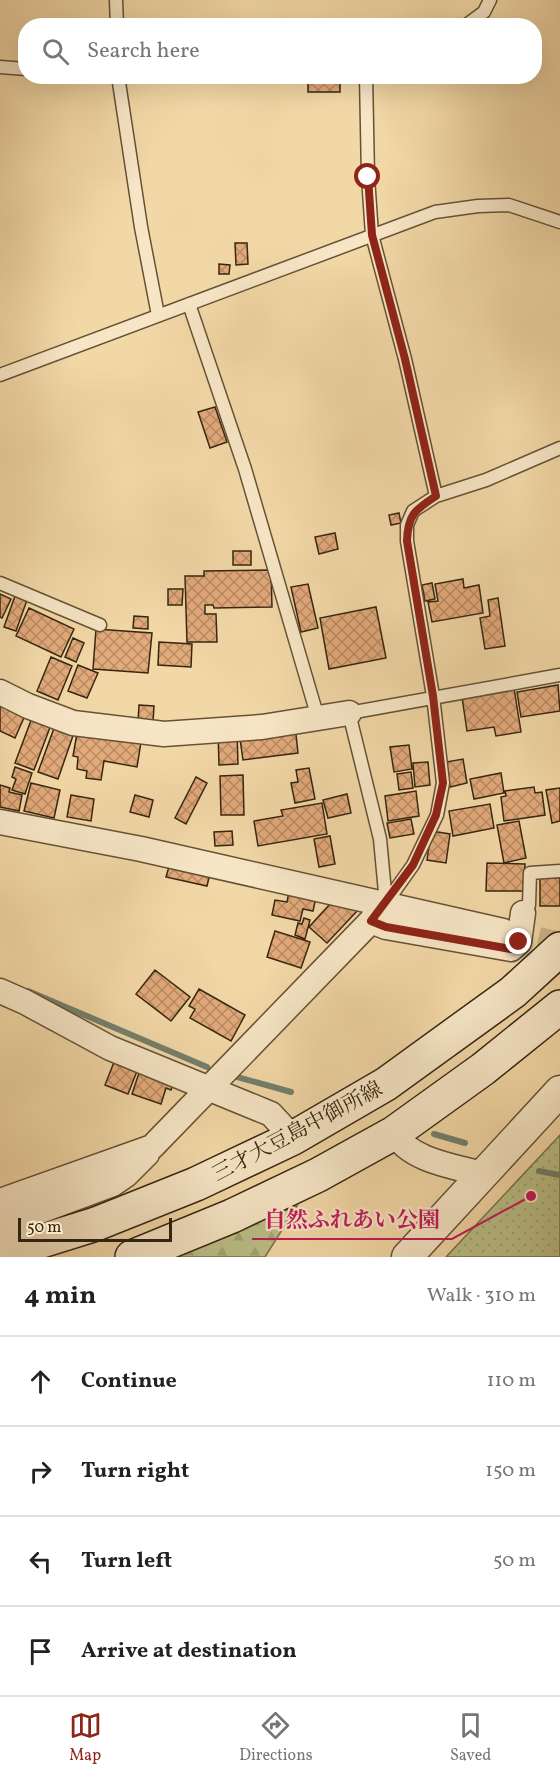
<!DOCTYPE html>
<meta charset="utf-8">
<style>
body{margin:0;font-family:Vollkorn,"Noto Serif JP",serif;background:#f6f6f6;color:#222}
.scale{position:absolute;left:18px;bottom:15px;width:154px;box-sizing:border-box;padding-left:6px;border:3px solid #362611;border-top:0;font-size:16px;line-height:21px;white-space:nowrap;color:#362611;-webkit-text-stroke:4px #f7e6c6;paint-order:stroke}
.stop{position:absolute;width:18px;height:18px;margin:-14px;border:4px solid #8f2418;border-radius:50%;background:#fff}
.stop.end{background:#8f2418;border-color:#fff;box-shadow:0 2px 6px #0008}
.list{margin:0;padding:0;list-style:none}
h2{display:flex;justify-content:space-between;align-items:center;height:78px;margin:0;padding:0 24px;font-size:26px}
h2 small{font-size:20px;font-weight:400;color:#767676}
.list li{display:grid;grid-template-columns:39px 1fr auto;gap:18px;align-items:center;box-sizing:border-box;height:90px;padding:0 24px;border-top:2px solid #e0e0e0}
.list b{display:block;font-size:22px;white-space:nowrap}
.list em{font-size:20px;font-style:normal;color:#767676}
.icon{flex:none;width:33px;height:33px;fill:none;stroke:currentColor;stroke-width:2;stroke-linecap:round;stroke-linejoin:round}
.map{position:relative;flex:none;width:560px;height:1257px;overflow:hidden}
.search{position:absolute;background:#fff;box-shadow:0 6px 24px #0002;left:18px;right:18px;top:18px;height:66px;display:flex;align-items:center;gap:15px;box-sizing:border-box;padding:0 21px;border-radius:24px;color:#767676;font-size:22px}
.sheet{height:438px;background:#fff}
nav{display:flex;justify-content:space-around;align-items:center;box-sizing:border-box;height:84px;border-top:2px solid #e0e0e0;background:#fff;font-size:16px;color:#767676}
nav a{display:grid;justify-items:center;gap:3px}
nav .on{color:#8f2418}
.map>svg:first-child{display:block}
.forest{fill:url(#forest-firs);stroke:#78724c;stroke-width:1.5}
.park{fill:url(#park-dots);stroke:#78724c;stroke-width:1.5}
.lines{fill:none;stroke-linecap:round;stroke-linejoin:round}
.stream{stroke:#737f6c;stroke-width:6}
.building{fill:url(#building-cross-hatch);stroke:#362611;stroke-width:1.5}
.minor-tunnel{stroke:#cdb489;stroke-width:24;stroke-dasharray:24 12;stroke-linecap:butt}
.service-casing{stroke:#655236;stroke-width:15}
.minor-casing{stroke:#655236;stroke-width:27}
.tertiary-casing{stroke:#655236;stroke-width:33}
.secondary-casing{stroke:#362611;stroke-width:36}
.service{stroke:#f7e6c6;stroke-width:12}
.minor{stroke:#f7e6c6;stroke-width:24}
.tertiary{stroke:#f7e6c6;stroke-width:30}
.secondary{stroke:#f7e6c6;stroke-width:33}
.route{stroke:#8f2418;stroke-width:8}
.labels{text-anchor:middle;stroke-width:4.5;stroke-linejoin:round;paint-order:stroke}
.street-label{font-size:21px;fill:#362611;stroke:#f7e6c6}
.leader{fill:none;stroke:#c2185b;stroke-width:2}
.callout-dot{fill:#c2185b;stroke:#f7e6c6;stroke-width:2}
.callout-label{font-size:22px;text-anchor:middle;font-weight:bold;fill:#c2185b;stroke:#f7e6c6;stroke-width:4.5;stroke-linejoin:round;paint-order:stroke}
</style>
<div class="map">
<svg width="560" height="1257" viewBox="0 0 560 1257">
<defs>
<pattern id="forest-firs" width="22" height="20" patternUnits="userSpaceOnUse" patternTransform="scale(1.5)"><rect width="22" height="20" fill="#bbbf87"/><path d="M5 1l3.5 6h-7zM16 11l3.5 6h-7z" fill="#a1a474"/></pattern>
<pattern id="park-dots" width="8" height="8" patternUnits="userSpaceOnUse" patternTransform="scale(1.5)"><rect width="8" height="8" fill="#bbbf87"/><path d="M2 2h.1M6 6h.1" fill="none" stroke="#a1a474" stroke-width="1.8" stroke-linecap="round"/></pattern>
<pattern id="building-cross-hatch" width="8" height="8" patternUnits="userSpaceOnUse" patternTransform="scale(1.5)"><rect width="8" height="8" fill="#e3aa7a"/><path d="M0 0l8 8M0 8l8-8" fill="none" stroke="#b98a63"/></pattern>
</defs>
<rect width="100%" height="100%" fill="#f3d8a7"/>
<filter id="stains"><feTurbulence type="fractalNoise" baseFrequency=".00333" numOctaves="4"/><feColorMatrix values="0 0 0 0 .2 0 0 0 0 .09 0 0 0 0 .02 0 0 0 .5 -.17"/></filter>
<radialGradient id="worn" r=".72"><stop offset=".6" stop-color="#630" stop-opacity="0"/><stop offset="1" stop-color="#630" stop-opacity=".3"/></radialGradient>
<path class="forest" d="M297 1206 265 1257H160Z"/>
<path class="park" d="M560 1135V1257H446Z"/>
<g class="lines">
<path class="stream" d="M28 991 207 1067
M230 1075 291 1092
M434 1134 465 1143
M539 1171 560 1175"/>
</g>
<path class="building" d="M308 76H340V92H308Z
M235 243H247L248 264 236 265Z
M219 264 230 265 229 274H219Z
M215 407 227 442 210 448 198 412Z
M399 513 401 523 391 525 389 515Z
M335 533 338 549 319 554 315 537Z
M233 551H251V565H233Z
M271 570 272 607 214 608 213 605H205V614H216L217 642H187L185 576H204V571Z
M463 579 464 588 479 585 483 613 432 622 428 602 438 601 435 584Z
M432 583 435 599 425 601 422 585Z
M308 584 318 628 301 632 291 587Z
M168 589H183L182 605H168Z
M0 594 11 599 2 618 0 617Z
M15 596 27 600 16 631 4 627Z
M498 598 505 646 485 649 480 618 490 616 488 600Z
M376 607 386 658 329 669 320 618Z
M29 608 74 629 61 657 16 636Z
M134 616 148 617V629L133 628Z
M96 629 152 633 148 673 93 669Z
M73 638 84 643 76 662 65 657Z
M159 642 192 644 191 667 158 665Z
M51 657 72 666 58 700 37 691Z
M78 665 98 673 87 698 68 691Z
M558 685 560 711 521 717 517 692Z
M514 688 521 732 496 736 494 727 467 731 462 697Z
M0 699 27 711 15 738 0 731Z
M139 705 154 706 153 722 138 721Z
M33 715 52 722 34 770 15 763Z
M57 720 76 727 58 779 38 772Z
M295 725 298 753 243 760 239 732Z
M78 728 141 742 137 767 104 761 101 780 86 778 87 771 77 769 78 757 73 756Z
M237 731 238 764 219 765 218 732Z
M409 745 412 769 394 772 390 747Z
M463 759 467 783 450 787 446 762Z
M428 762 430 785 415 787 413 763Z
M15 767 32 773 25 794 12 790 16 779 12 777Z
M309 768 315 799 295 803 291 783 298 782 296 770Z
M411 772 413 788 399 790 397 774Z
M501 773 504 793 474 799 470 779Z
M243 775 244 815H221L220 776Z
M196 777 207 783 186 824 175 818Z
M31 783 60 790 54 818 24 811Z
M0 785 10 788 9 792 22 795 19 811 0 807Z
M534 787 535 793 542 792 545 815 504 821 501 797 506 796 505 791Z
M560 788V821L552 823 546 790Z
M416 791 419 816 388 821 385 796Z
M347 794 351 813 328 818 323 800Z
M71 795 94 799 91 821 67 817Z
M135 795 153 800 149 817 130 812Z
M322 803 327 834 258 846 254 821 283 816 281 810Z
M490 804 494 828 453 836 449 811Z
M411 819 414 834 390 838 387 823Z
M519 821 526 858 504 863 497 825Z
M232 831 233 845 215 846 214 832Z
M431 831 450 834 446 863 427 860Z
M330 836 335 864 319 867 314 839Z
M171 860 211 869 207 886 166 877Z
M487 863 525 864 524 891H486Z
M540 877 560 878V906H540Z
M291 882 318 888 313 911 303 909 300 921 272 915 275 900 287 902Z
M340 893 358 910 327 943 309 927Z
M304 918 310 920 305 939 295 935 298 923 302 924Z
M275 931 310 942 301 968 267 957Z
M155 970 190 997 171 1021 136 994Z
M199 989 245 1015 231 1041 190 1018 195 1009 189 1006Z
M116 1057 139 1066 128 1094 105 1085Z
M141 1067 175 1078 171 1090 166 1088 161 1104 132 1094Z"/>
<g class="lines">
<path class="minor-tunnel" d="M503 931 560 944"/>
<g class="service-casing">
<path id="service" d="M116 0 117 26
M465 26 484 12 490 0
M0 67 26 69
M118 76 141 227 158 315
M366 76 368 177 372 235 405 359 436 496
M189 304 245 469 318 718
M0 375 435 212 478 206 509 205 560 222
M0 583 100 625
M386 903 413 865 437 815 443 783 433 696 407 541V525L413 511 436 496 486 480 560 448
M386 903 380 839 349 713 560 675
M523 913 529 905 530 873 560 871"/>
</g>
<g class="minor-casing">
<path id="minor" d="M0 692 28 706 73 723 164 734 262 727 349 713
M0 822 141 849 503 931
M371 921 386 927 511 949 519 942 523 913
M0 991 25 1002 110 1048 271 1114 293 1138
M394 1133C411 1161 453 1166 482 1174
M0 1201 152 1147 371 921 386 903
M0 1226 113 1184 126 1175 147 1154"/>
</g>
<g class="tertiary-casing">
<path id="tertiary" d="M407 1257 560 1091"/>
</g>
<g class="secondary-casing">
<path id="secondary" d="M0 1254 96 1224 196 1184 293 1138 386 1084 513 992 560 949
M132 1257 232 1216 318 1175 394 1133 483 1069 560 1007"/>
</g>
<use href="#service" class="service"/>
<use href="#minor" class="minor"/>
<use href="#tertiary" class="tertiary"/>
<use href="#secondary" class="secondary"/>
</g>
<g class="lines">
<path class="route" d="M368 177 372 235 405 359 436 496C415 510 408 514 407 541L433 696 443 783 436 815 413 865 371 921 386 927 511 949 519 942"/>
</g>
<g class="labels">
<g class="street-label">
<text transform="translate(297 1131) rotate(-28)" y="7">三才大豆島中御所線</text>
</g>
</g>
<path class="leader" d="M531 1196L452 1239H252"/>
<circle class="callout-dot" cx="531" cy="1196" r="6"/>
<g class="callout-label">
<text x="352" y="1227">自然ふれあい公園</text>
</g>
<rect width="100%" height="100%" filter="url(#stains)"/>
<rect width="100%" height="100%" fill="url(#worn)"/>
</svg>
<div class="scale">50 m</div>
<div class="stop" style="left:368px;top:177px"></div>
<div class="stop end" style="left:519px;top:942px"></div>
<div class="search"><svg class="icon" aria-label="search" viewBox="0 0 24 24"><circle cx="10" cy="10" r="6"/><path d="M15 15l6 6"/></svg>Search here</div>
</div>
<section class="sheet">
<h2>4 min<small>Walk · 310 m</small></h2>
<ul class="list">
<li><svg class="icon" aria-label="ahead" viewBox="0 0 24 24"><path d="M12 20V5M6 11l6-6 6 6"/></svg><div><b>Continue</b></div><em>110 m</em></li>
<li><svg class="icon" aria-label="right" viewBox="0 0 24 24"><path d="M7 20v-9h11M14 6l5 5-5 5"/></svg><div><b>Turn right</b></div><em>150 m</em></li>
<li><svg class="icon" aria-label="left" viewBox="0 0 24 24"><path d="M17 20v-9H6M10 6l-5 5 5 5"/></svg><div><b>Turn left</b></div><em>50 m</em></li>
<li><svg class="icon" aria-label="arrive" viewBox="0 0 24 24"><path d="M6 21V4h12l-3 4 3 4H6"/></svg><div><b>Arrive at destination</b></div></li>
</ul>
</section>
<nav>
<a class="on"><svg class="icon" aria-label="map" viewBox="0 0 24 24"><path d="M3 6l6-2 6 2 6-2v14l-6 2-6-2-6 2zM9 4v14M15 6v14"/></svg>Map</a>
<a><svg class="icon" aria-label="directions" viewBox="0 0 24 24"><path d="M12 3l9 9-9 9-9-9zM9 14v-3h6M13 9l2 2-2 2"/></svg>Directions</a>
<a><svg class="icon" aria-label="saved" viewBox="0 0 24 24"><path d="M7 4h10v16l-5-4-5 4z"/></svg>Saved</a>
</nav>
